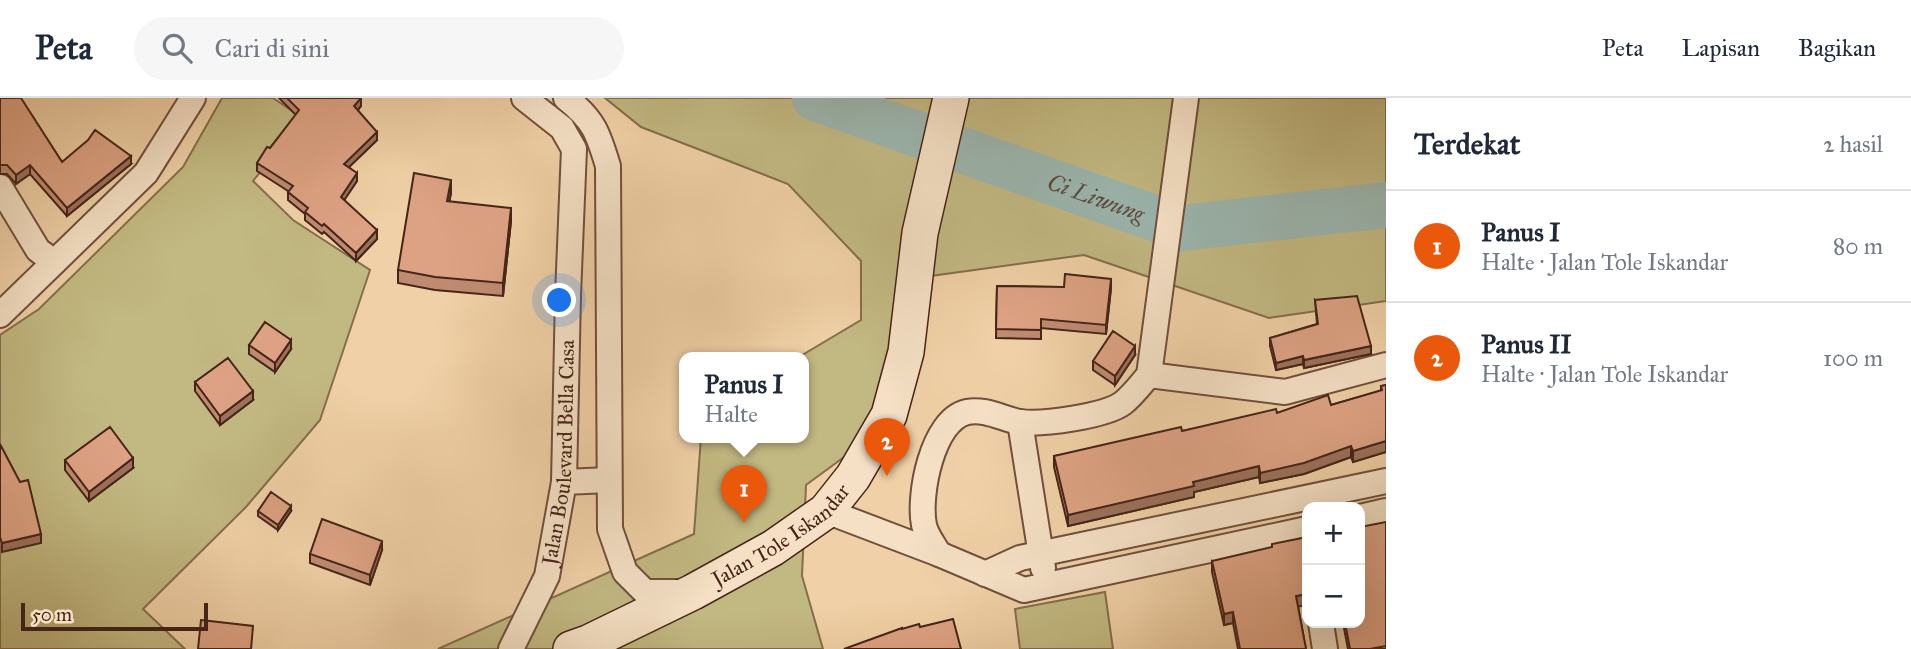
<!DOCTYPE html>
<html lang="id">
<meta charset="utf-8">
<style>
body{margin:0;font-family:"IM FELL Great Primer",serif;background:#f6f6f7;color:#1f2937}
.controls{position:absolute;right:21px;bottom:21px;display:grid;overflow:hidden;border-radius:14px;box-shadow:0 7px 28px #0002}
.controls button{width:63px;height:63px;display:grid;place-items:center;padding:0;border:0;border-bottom:2px solid #e0e1e3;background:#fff;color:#1f2937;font:35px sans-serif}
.scale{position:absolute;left:21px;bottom:18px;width:187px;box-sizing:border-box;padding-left:7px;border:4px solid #462418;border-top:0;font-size:19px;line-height:24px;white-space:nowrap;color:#462418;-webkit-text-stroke:5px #f5e0c5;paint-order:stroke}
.you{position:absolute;left:560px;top:203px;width:24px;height:24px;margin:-18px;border:5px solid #fff;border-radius:50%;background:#1a73e8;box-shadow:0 0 0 10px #1a73e833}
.badge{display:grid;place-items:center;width:46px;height:46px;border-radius:50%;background:#ea580c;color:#fff;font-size:23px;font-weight:700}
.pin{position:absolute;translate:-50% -58px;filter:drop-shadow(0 2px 4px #0008)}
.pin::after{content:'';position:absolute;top:37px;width:24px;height:21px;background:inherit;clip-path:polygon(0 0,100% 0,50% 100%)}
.popup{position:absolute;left:679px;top:254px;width:130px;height:91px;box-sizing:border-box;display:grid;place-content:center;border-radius:14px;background:#fff;filter:drop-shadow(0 2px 5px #0005);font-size:23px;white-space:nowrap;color:#747a83}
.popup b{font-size:26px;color:#1f2937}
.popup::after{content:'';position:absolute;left:50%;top:100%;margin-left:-14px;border:14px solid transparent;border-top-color:#fff}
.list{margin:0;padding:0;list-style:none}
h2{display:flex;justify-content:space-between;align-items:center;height:91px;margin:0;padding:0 28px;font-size:30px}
h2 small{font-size:23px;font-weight:400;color:#747a83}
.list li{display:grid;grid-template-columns:46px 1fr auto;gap:21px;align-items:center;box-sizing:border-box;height:112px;padding:0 28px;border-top:2px solid #e0e1e3}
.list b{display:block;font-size:26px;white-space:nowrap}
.list p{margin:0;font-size:23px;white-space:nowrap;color:#747a83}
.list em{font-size:23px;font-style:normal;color:#747a83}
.icon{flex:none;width:38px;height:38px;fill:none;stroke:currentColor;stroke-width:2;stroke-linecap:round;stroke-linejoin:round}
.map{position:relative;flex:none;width:1386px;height:551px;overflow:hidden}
header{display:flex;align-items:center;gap:42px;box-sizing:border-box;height:98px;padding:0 35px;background:#fff;border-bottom:2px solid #e0e1e3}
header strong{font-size:33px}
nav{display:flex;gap:38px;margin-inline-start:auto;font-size:24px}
.search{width:490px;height:63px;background:#f6f6f7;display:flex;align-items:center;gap:18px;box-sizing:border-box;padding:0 24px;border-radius:38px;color:#747a83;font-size:26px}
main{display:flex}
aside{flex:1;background:#fff}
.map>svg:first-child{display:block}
.green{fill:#c2b881;stroke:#846e4c;stroke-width:2}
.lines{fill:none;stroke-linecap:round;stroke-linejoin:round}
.river{stroke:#9bb5ae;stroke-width:46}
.street-casing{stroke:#704f3c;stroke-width:28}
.secondary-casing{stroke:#462418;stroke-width:38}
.street{stroke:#f5e0c5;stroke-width:24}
.secondary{stroke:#f5e0c5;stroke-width:35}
.wall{fill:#be8b71;stroke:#462418;stroke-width:2}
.shaded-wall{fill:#9b715c;stroke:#462418;stroke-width:2}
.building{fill:#dda283;stroke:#462418;stroke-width:2}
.labels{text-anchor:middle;stroke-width:5;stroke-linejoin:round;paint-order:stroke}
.street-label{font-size:21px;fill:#462418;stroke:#f5e0c5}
.water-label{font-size:23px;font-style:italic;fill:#5b483e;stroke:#f5e0c5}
</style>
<header>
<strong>Peta</strong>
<div class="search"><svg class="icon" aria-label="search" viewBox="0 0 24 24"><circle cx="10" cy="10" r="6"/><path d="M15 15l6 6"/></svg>Cari di sini</div>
<nav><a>Peta</a><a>Lapisan</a><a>Bagikan</a></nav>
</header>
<main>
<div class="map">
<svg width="1386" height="551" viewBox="0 0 1386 551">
<rect width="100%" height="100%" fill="#f0d0a6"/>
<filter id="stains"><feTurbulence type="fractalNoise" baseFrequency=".00286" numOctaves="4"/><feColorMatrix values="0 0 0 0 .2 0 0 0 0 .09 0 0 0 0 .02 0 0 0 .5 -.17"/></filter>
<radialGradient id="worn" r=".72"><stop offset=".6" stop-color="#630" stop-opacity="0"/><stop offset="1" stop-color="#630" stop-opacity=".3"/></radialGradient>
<path class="green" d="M222 0H273L304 21 253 83 293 122 370 172 320 322 246 409 143 511 185 551H0V237L39 211 183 69Z
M605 0H1386V203L1269 220 1084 157 909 181 870 340 806 387 802 478 823 551H438L694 436 701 339H804V259H799L861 222V163L788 86 641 29Z
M1105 494 1113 551H1020L1015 511Z"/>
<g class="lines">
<path class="river" id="s1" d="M815 0 1182 130 1386 107"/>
<g class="street-casing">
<g id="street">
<path d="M566 0C594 22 598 35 608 68L610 431 625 474 645 494H685"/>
<path d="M0 89 38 152 54 164"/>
<path d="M0 217 146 75 193 0"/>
<path d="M1149 277 1285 294 1386 267"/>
<path d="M1020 324 1043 470"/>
<path d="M564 384 609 382"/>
<path d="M826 413 939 456 1024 492 1307 431"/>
<path d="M1360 419 1386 413"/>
<path d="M939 456C934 447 926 437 924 427 918 398 932 322 967 314 985 310 1003 321 1020 324 1042 327 1106 318 1123 305 1133 297 1141 286 1149 277L1186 0"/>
<path d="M985 476 1020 460 1386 383"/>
<path d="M1321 525 1325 551"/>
<path id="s2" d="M511 551 547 478 564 384 568 197 574 51 562 30 524 0"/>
</g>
</g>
<g class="secondary-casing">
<g id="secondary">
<path id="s3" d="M571 551 588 545 693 494 773 450 826 413 853 379 889 317 906 254 920 135 951 0"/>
</g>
</g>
<use href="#street" class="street"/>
<use href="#secondary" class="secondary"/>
</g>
<path class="wall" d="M0 0 23 4 62 64 131 66 67 118 30 76 16 86 7 76H0Z
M279 0H361V8L358 12 377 42 349 69 357 83 344 102 377 141 356 163 324 134 322 136 305 122V116L288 102V93L257 73V65L270 50 296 17Z
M451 95 449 104 511 123 503 198 435 192 398 185V172Z
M997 188 1111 190 1106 236 1041 230V241L996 240Z
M1315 202 1371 256 1304 270 1303 266 1276 272 1270 248V240L1317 226Z
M249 247 291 251 275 274 249 256Z
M1135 257 1115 287 1093 272V263Z
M195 284 253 302 220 327 195 293Z
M1386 287V354L1353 364 1351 359 1304 376 1260 385 1259 379 1194 394V399L1068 428 1054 369V358L1182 333 1277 315 1331 307 1381 293V288Z
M65 362 133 370 89 403 65 372Z
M258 413H291L278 432 258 418Z
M1386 424V551H1348L1343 525H1360Z
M382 452 370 487 310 465V456Z
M1212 463 1298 509 1306 551H1238L1233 525 1224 527 1212 474Z"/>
<path class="shaded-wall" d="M361 0V8L354 16V8Z
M377 34V42L344 74V66Z
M131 58V66L67 118V110Z
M30 67V76L16 86V77Z
M357 75V83L341 107V99Z
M451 82V95L447 116V103Z
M511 110V123L503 198V185Z
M377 132V141L356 163V155Z
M1111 181V190L1106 236V227Z
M291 242V251L275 274V265Z
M1135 248V257L1115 287V278Z
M1371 248V256L1304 270V262Z
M1303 258V266L1276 272V265Z
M253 293V302L220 327V318Z
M1386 343V354L1353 364V353Z
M1351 348V359L1304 376 1260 385V375Z
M133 360V370L89 403V394Z
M1259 368V379L1194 394V399L1068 428V417L1193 384Z
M291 408V413L278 432V427Z
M41 436V445L2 454V445Z
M382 443V452L370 487V477Z
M1307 496V507L1296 509V498Z
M1233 514V525L1224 527V516Z"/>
<path class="building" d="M0 0H21L62 64 88 42 95 32 131 58 67 110 30 67 16 77 7 67H0Z
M287 0H361L354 8 377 34 344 66 357 75 341 99 377 132 356 155 324 126 322 128 305 114 308 110 288 94 293 88 257 65 267 49 270 50 299 12Z
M414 75 451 82 447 103 511 110 503 185 435 179 398 172Z
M1065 176 1111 181 1106 227 1041 221V232L996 231 997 188 1064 189Z
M1357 198 1371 248 1304 262 1303 258 1276 265 1270 240 1318 226 1315 202Z
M265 224 291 242 275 265 249 247Z
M1113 233 1135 248 1115 278 1093 263Z
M228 260 253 293 220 318 195 284Z
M1386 287V343L1353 353 1351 348 1304 365 1260 375 1259 368 1193 384 1194 388 1068 417 1054 358 1181 329 1182 333 1276 311 1277 315 1328 297 1331 307 1382 292 1381 288Z
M110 329 133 360 89 394 65 362Z
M0 346 20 384 28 382 41 436 2 445 0 439Z
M271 394 291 408 278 427 258 413Z
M322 421 382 443 370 477 310 456Z
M1386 424V548L1370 551H1350L1345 525H1360V429Z
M1307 439V496L1296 498 1306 551H1240L1233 514 1224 516 1212 463 1272 449V446Z
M953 521 961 551H844L902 530V531L919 526 920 529Z
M201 522 253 528 251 551H198Z"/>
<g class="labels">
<g class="street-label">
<text dy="7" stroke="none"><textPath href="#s2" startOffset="206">Jalan Boulevard Bella Casa</textPath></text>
<text dy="7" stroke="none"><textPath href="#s3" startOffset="240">Jalan Tole Iskandar</textPath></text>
</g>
<g class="water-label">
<text dy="8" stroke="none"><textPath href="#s1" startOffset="298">Ci Liwung</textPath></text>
</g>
</g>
<rect width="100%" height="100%" filter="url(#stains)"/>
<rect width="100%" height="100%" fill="url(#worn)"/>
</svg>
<div class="controls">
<button>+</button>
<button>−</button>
</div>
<div class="scale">50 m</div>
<div class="you"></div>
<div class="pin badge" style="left:744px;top:425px">1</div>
<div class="popup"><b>Panus I</b>Halte</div>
<div class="pin badge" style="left:887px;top:378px">2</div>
</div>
<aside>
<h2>Terdekat<small>2 hasil</small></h2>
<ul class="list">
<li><span class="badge">1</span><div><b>Panus I</b><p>Halte · Jalan Tole Iskandar</p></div><em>80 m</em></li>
<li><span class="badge">2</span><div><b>Panus II</b><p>Halte · Jalan Tole Iskandar</p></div><em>100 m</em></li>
</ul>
</aside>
</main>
